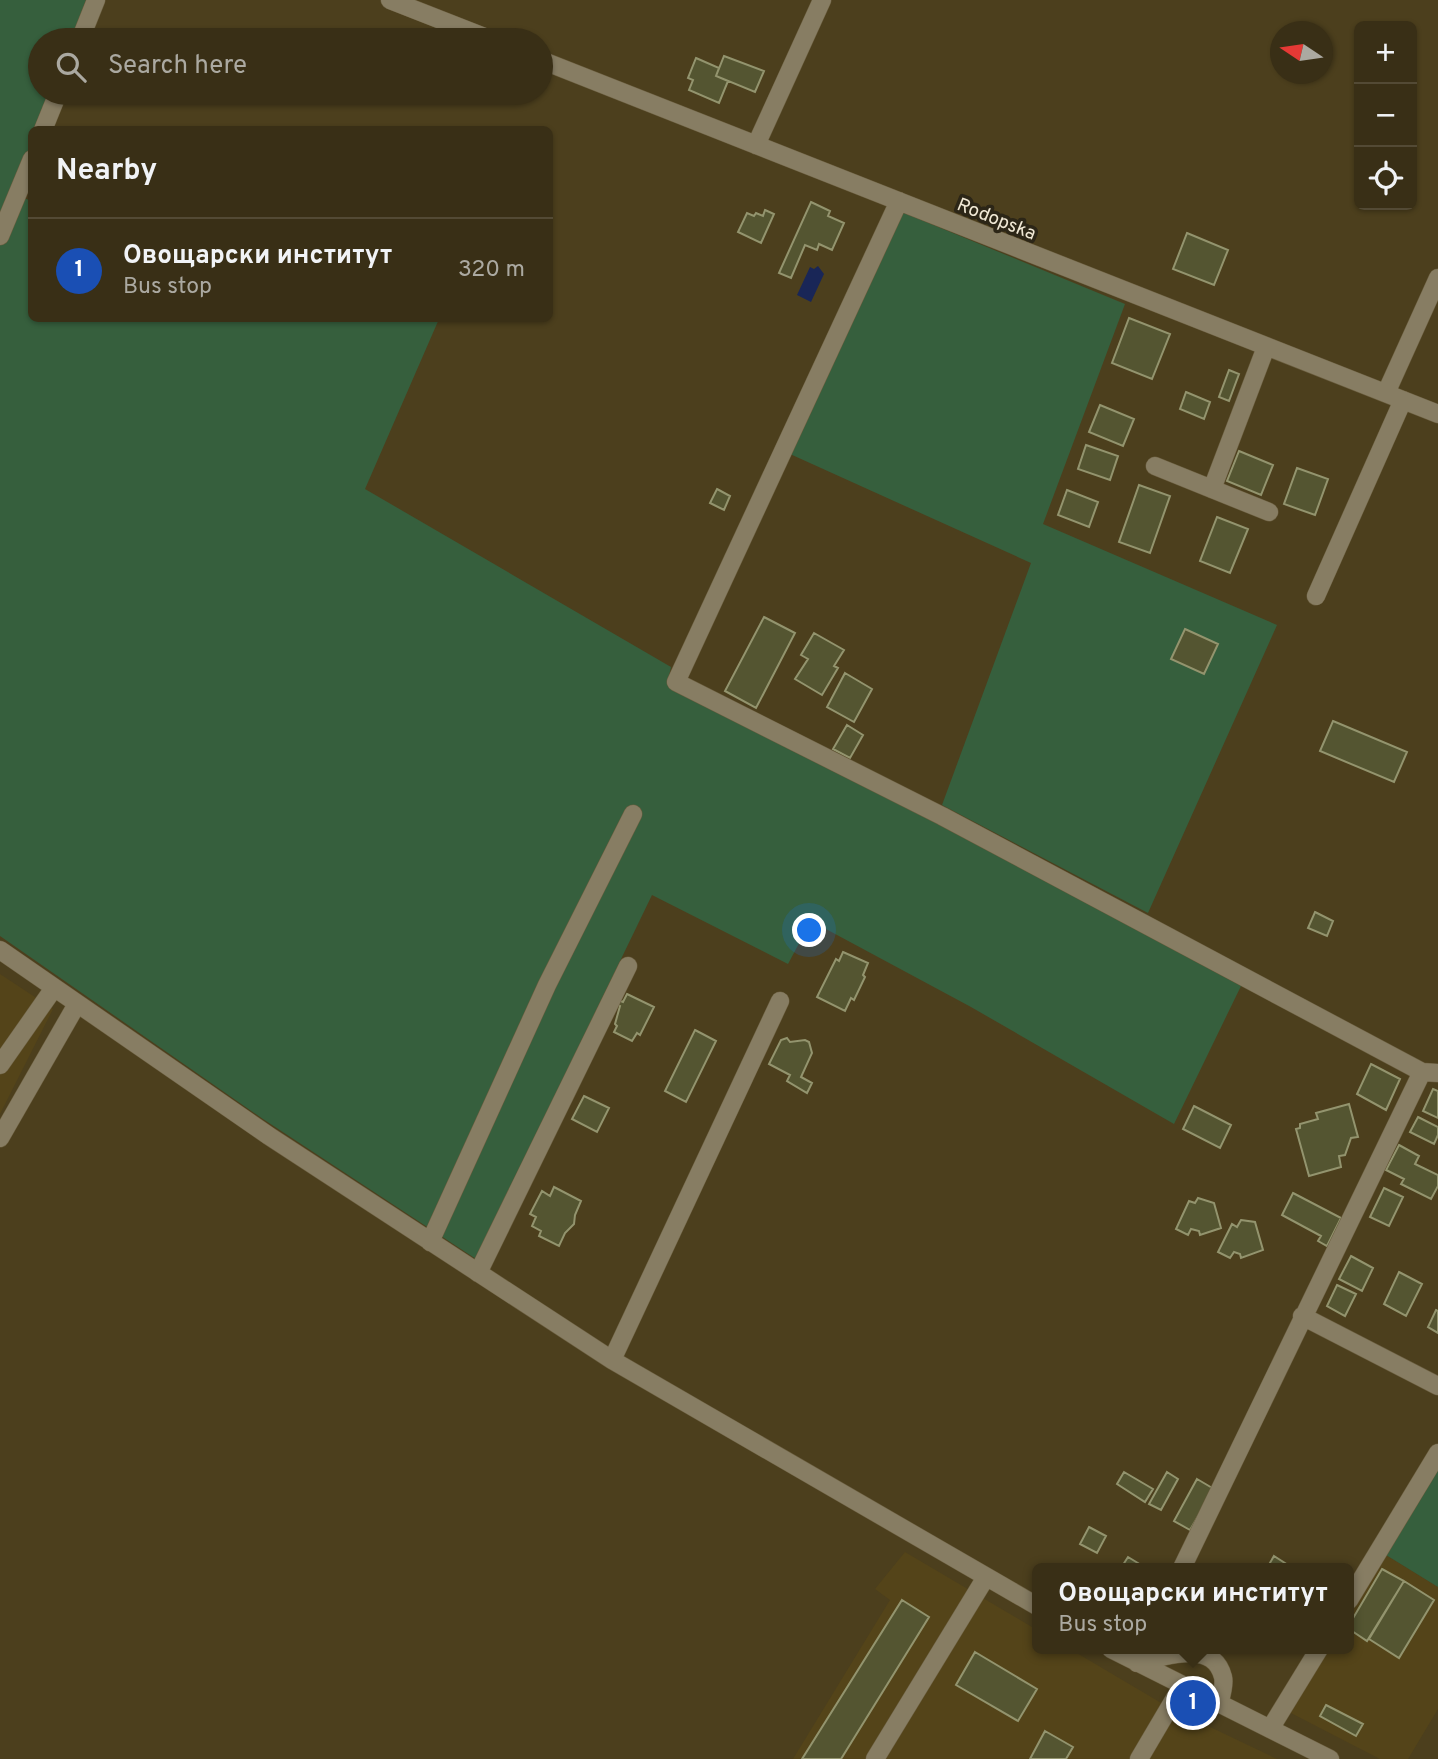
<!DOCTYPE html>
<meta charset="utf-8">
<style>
body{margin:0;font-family:Overpass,sans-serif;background:#443b23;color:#f1f3f6}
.controls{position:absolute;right:21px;top:21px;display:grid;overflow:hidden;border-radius:10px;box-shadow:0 2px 5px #0004}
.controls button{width:63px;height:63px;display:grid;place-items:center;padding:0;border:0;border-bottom:2px solid #534a35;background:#392f16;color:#f1f3f6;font:35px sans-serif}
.compass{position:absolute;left:1270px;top:21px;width:63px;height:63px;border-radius:50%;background:#392f16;box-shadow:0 2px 5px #0004;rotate:283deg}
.you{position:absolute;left:810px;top:931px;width:24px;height:24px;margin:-18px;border:5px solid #fff;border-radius:50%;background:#1a73e8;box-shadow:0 0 0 10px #1a73e833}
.badge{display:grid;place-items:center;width:46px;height:46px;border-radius:50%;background:#90b9f0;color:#fff;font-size:23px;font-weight:700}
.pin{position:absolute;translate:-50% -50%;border:4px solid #fff;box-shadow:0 2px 7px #0006}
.popup{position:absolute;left:1032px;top:1563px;width:322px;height:91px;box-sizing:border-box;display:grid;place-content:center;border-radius:10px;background:#392f16;filter:drop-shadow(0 2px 5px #0005);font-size:23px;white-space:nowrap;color:#aba9a1}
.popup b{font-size:26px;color:#f1f3f6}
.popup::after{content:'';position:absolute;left:50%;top:100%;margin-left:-14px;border:14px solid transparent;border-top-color:#392f16}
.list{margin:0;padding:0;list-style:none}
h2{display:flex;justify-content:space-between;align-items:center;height:91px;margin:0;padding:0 28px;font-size:30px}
h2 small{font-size:23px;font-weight:400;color:#aba9a1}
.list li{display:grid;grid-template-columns:46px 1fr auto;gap:21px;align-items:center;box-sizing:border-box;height:105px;padding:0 28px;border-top:2px solid #534a35}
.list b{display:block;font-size:26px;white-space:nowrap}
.list p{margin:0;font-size:23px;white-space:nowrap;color:#aba9a1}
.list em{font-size:23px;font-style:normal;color:#aba9a1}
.icon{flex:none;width:38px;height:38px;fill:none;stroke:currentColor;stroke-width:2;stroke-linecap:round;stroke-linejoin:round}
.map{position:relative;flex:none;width:1438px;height:1759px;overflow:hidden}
.search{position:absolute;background:#392f16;box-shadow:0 2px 5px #0004;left:28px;top:28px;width:525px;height:77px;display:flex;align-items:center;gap:18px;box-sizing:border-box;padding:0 24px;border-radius:38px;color:#aba9a1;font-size:26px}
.panel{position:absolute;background:#392f16;box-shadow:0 2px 5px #0004;left:28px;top:126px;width:525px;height:196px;border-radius:10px}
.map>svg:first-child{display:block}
.built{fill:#544419}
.green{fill:#365f3d}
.water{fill:#192657}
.building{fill:#545531;stroke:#93946e;stroke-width:2}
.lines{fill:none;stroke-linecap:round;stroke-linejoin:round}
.minor-casing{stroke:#6a5d3e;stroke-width:19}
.minor{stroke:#877d63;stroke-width:18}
.labels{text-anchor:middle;stroke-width:7;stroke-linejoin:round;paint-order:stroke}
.street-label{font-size:19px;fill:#f0e8d5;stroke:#2c2617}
</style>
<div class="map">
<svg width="1438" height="1759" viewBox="0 0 1438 1759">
<rect width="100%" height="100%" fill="#4c3f1d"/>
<path class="built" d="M0 974 53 1009 0 1114Z
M905 1552 1037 1630V1649H1070L1168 1707 1277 1759H793L890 1600 875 1589Z
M1386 1555 1438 1587V1709L1408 1759H1380L1289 1712 1328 1649H1349V1615Z"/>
<path class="green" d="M0 0H86L71 40H40V93H52L39 129 32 130 31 149 15 194 31 201 32 318 439 319 365 489 671 667 667 685 934 820 1241 986 1174 1124 971 1007 811 921 788 964 652 895 476 1259 263 1119 0 936Z
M902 212 1125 304 1043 524 1277 625 1148 913 942 805 1031 563 790 454Z
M1438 1469V1587L1386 1555Z"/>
<path class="water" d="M818 266 824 274 811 302 797 295 810 267 814 269Z"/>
<path class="building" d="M724 56 764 71 755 92 716 76Z
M696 58 719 68 716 76 728 81 719 103 689 90 693 80 688 78Z
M811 202 830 211 828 216 844 223 832 250 819 244 817 250 805 245 791 278 779 273Z
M765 210 774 214 761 243 738 232 747 213 754 216 756 213 763 216Z
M1187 233 1228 250 1214 285 1173 269Z
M1129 318 1170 334 1152 379 1112 363Z
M1229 370 1239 374 1229 401 1219 397Z
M1186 392 1210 402 1204 419 1180 409Z
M1100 405 1134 419 1123 446 1089 432Z
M1086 445 1118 456 1110 480 1078 469Z
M1239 451 1273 465 1261 495 1227 481Z
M1297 468 1328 479 1315 515 1284 504Z
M1139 485 1170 496 1150 553 1119 542Z
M717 489 730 496 724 510 710 503Z
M1067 490 1098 502 1089 527 1058 515Z
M1217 517 1248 529 1230 573 1200 561Z
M764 617 795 633 756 708 725 691Z
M1185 629 1218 644 1204 674 1171 659Z
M814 633 844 650 834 666 838 668 822 695 795 679 808 659 801 655Z
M845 673 872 689 854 722 827 707Z
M1333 721 1407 752 1394 782 1320 751Z
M847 725 863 735 850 758 833 749Z
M1315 912 1333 921 1327 936 1308 928Z
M843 952 868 963 863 975 865 977 854 1000 851 998 845 1011 817 997 836 959 839 961Z
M627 994 654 1007 640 1035 637 1033 632 1041 614 1032 617 1026 615 1024 620 1006 616 1004 618 1000 623 1002Z
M695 1030 716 1041 686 1102 665 1091Z
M787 1038 790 1042 805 1040 809 1042 812 1053 801 1077 812 1083 807 1093 787 1081 790 1075 769 1064 781 1040Z
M1371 1064 1400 1079 1386 1110 1357 1094Z
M1433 1089 1438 1091V1118L1423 1111Z
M584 1096 609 1108 597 1132 572 1119Z
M1349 1104 1358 1137 1351 1138 1345 1155 1339 1156 1341 1167 1309 1176 1296 1129 1300 1128V1124L1318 1119 1316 1113Z
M1194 1106 1231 1125 1220 1148 1183 1129Z
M1418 1117 1438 1127V1135L1434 1144 1410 1132Z
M1399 1145 1419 1156 1415 1164 1438 1175V1186L1431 1199 1401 1184 1404 1179 1386 1170Z
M554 1187 581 1201 575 1215 574 1224 565 1233 559 1246 539 1236 541 1231 532 1226 536 1217 530 1214 542 1191 550 1196Z
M1384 1188 1403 1197 1389 1226 1370 1217Z
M1293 1193 1341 1218 1327 1246 1318 1241 1321 1236 1282 1215Z
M1198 1198 1214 1203 1221 1228 1200 1235 1199 1231 1191 1229 1188 1235 1176 1229 1189 1201 1195 1203Z
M1241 1220 1255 1222 1263 1250 1241 1258 1240 1254 1234 1252 1230 1258 1218 1252 1232 1224 1237 1227Z
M1351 1256 1373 1268 1362 1291 1339 1279Z
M1399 1272 1422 1284 1406 1316 1384 1304Z
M1337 1285 1356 1294 1345 1316 1327 1306Z
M1436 1310 1438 1311V1333L1428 1327Z
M1124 1472 1153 1489 1145 1502 1117 1484Z
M1167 1472 1178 1479 1161 1510 1149 1504Z
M1197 1479 1214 1489 1190 1530 1174 1521Z
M1089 1527 1106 1536 1097 1553 1080 1544Z
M1274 1556 1291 1567 1290 1568H1267Z
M1128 1557 1146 1568H1121Z
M1382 1569 1404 1581 1367 1641 1349 1629V1625Z
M1404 1581 1434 1600 1399 1658 1369 1639Z
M902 1600 929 1617 841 1759H802Z
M975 1652 1037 1689 1018 1721 956 1685Z
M1326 1705 1363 1724 1356 1736 1320 1716Z
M1045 1731 1073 1747 1066 1759H1030Z"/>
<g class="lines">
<g class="minor-casing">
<path id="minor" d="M390 0 492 40
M80 40 96 0
M541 60 1438 414
M43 130 58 93
M756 145 822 0
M899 201 676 682 942 816 1422 1072 1438 1073
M0 236 32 159
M1386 393 1438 278
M1155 466 1269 512
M1212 489 1266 347
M1316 596 1403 400
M0 950 269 1136 612 1360 1037 1606
M0 1065 54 988
M0 1138 77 1004
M430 1242 547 985 633 814
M478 1273 628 966
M1302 1316 1438 1386
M612 1360 780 1001
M1182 1568 1422 1072
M1349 1600 1438 1453
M1111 1649 1330 1759
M1137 1663C1163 1657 1213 1638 1223 1677 1225 1685 1221 1697 1219 1704
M1270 1729 1319 1649
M875 1759 986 1577
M1139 1759 1182 1686"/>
</g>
<use href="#minor" class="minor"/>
</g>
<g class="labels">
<g class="street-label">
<text transform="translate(997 218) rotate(22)" y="7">Rodopska</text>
</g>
</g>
</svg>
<div class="controls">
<button>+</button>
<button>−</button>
<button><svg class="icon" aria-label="locate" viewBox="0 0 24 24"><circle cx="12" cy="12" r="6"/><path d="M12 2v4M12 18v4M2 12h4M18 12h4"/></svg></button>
</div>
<svg class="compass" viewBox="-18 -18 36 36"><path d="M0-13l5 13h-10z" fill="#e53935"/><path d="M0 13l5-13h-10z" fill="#aba9a1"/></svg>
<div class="you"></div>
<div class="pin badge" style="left:1193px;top:1703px;background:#1a4fb4">1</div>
<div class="popup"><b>Овощарски институт</b>Bus stop</div>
<div class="search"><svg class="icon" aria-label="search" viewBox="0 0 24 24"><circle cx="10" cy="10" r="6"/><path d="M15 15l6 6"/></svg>Search here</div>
<section class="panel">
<h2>Nearby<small></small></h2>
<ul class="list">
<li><span class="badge" style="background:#1a4fb4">1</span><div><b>Овощарски институт</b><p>Bus stop</p></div><em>320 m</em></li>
</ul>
</section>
</div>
